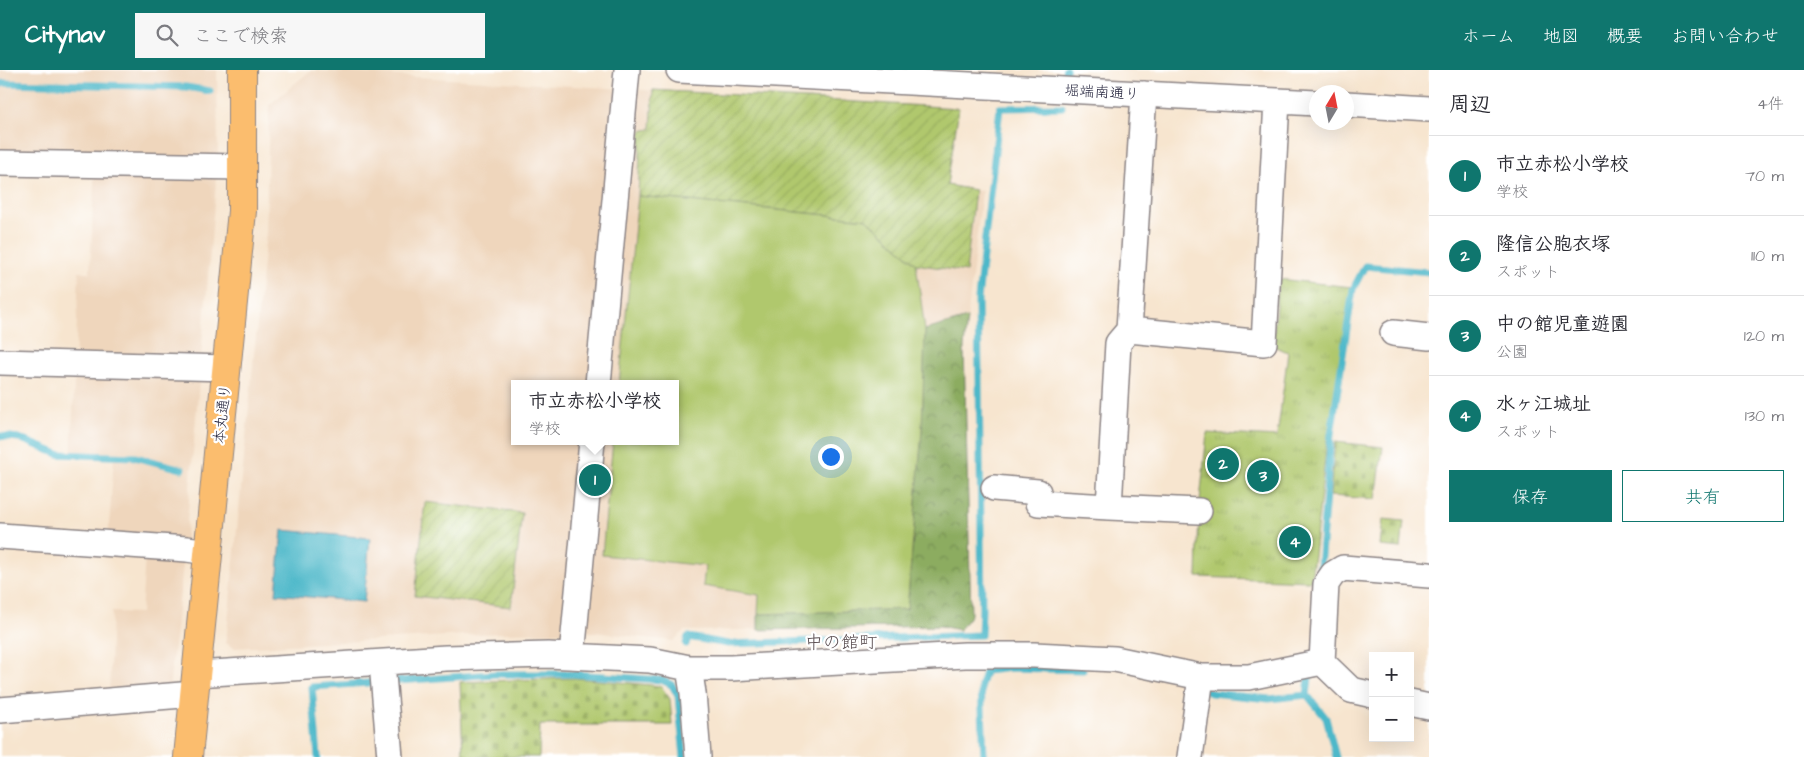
<!DOCTYPE html>
<html lang="ja">
<meta charset="utf-8">
<style>
body{margin:0;font-family:"Architects Daughter","Klee One",sans-serif;background:#f7f7f7;color:#2b2b33}
.controls{position:absolute;right:15px;bottom:15px;display:grid;overflow:hidden;border-radius:0px;box-shadow:0 5px 20px #0002}
.controls button{width:45px;height:45px;display:grid;place-items:center;padding:0;border:0;border-bottom:1px solid #e1e1e2;background:#fff;color:#2b2b33;font:25px sans-serif}
.compass{position:absolute;left:1309px;top:15px;width:45px;height:45px;border-radius:50%;background:#fff;box-shadow:0 5px 20px #0002;rotate:10deg}
.you{position:absolute;left:830px;top:386px;width:18px;height:18px;margin:-12px;border:4px solid #fff;border-radius:50%;background:#1a73e8;box-shadow:0 0 0 8px #1a73e833}
.badge{display:grid;place-items:center;width:32px;height:32px;border-radius:50%;background:#0f766e;color:#fff;font-size:16px;font-weight:700}
.pin{position:absolute;translate:-50% -50%;border:2px solid #fff;box-shadow:0 1px 5px #0006}
.popup{position:absolute;left:511px;top:310px;width:168px;height:65px;box-sizing:border-box;display:grid;place-content:center;border-radius:0px;background:#fff;filter:drop-shadow(0 1px 4px #0005);font-size:16px;white-space:nowrap;color:#7c7c81}
.popup b{font-size:19px;color:#2b2b33}
.popup::after{content:'';position:absolute;left:50%;top:100%;margin-left:-10px;border:10px solid transparent;border-top-color:#fff}
.list{margin:0;padding:0;list-style:none}
h2{display:flex;justify-content:space-between;align-items:center;height:65px;margin:0;padding:0 20px;font-size:21px}
h2 small{font-size:16px;font-weight:400;color:#7c7c81}
.list li{display:grid;grid-template-columns:32px 1fr auto;gap:15px;align-items:center;box-sizing:border-box;height:80px;padding:0 20px;border-top:1px solid #e1e1e2}
.list b{display:block;font-size:19px;white-space:nowrap}
.list p{margin:0;font-size:16px;white-space:nowrap;color:#7c7c81}
.list em{font-size:16px;font-style:normal;color:#7c7c81}
.actions{display:flex;gap:10px;padding:15px 20px}
.actions a{flex:1;padding:11px 0;border:1px solid #0f766e;border-radius:0px;text-align:center;font-size:18px;color:#0f766e}
.actions .main{background:#0f766e;color:#fff}
.icon{flex:none;width:28px;height:28px;fill:none;stroke:currentColor;stroke-width:2;stroke-linecap:round;stroke-linejoin:round}
.map{position:relative;flex:none;width:1429px;height:687px;overflow:hidden}
header{display:flex;align-items:center;gap:30px;box-sizing:border-box;height:70px;padding:0 25px;background:#0f766e;color:#fff}
header strong{font-size:24px}
nav{display:flex;gap:28px;margin-inline-start:auto;font-size:18px}
.search{width:350px;height:45px;background:#f7f7f7;display:flex;align-items:center;gap:12px;box-sizing:border-box;padding:0 18px;border-radius:0px;color:#7c7c81;font-size:19px}
main{display:flex}
aside{flex:1;background:#fff}
.map>svg:first-child{display:block}
.built{fill:#efd6bc;fill-rule:evenodd}
.grass{fill:url(#grass-tufts);stroke:#697554}
.forest{fill:url(#forest-crowns);stroke:#57674e}
.cemetery{fill:url(#cemetery-stones);stroke:#697554}
.garden{fill:url(#garden-furrows);stroke:#697554}
.pitch{fill:#b0c86d;stroke:#697554}
.water{fill:#4db8c9;stroke:#386d82}
.lines{fill:none;stroke-linecap:round;stroke-linejoin:round}
.stream{stroke:#4db8c9;stroke-width:7}
.minor-casing{stroke:#8c8485;stroke-width:28}
.major-casing{stroke:#8c8485;stroke-width:30}
.minor{stroke:#fff;stroke-width:25}
.major{stroke:#fbbd6e;stroke-width:28}
.labels{text-anchor:middle;stroke-width:4.5;stroke-linejoin:round;paint-order:stroke}
.street-label{font-size:15px;fill:#22223b;stroke:#fff}
.quarter-label{font-size:18px;fill:#5b4f52;stroke:#fff}
</style>
<header>
<strong>Citynav</strong>
<div class="search"><svg class="icon" aria-label="search" viewBox="0 0 24 24"><circle cx="10" cy="10" r="6"/><path d="M15 15l6 6"/></svg>ここで検索</div>
<nav><a>ホーム</a><a>地図</a><a>概要</a><a>お問い合わせ</a></nav>
</header>
<main>
<div class="map">
<svg width="1429" height="687" viewBox="0 0 1429 687">
<defs>
<pattern id="grass-tufts" width="24" height="20" patternUnits="userSpaceOnUse" patternTransform="scale(1.25)"><rect width="24" height="20" fill="#b0c86d"/><path d="M3 7l-1-3M5 7V3M7 7l1-3M15 17l-1-3M17 17v-4M19 17l1-3" fill="none" stroke="#97ac5f"/></pattern>
<pattern id="forest-crowns" width="20" height="18" patternUnits="userSpaceOnUse" patternTransform="scale(1.25)"><rect width="20" height="18" fill="#8cac60"/><path d="M2 6a3 3 0 1 1 6 0M12 15a3 3 0 1 1 6 0" fill="none" stroke="#728c50"/></pattern>
<pattern id="cemetery-stones" width="16" height="16" patternUnits="userSpaceOnUse" patternTransform="scale(1.25)"><rect width="16" height="16" fill="#b0c86d"/><path d="M2 7V4a2 2 0 0 1 4 0v3zM10 15v-3a2 2 0 0 1 4 0v3z" fill="#97ac5f"/></pattern>
<pattern id="garden-furrows" width="10" height="10" patternUnits="userSpaceOnUse" patternTransform="scale(1.25)"><rect width="10" height="10" fill="#b0c86d"/><path d="M-1 1l2-2M0 10L10 0M9 11l2-2" fill="none" stroke="#97ac5f"/></pattern>
</defs>
<rect width="100%" height="100%" fill="#fff"/>
<filter id="ink" filterUnits="userSpaceOnUse"><feTurbulence type="fractalNoise" baseFrequency=".02" numOctaves="2"/><feDisplacementMap in="SourceGraphic" scale="10" xChannelSelector="R" yChannelSelector="G"/><feConvolveMatrix kernelMatrix="1 2 1 2 8 2 1 2 1" color-interpolation-filters="sRGB"/></filter>
<filter id="wash" filterUnits="userSpaceOnUse"><feTurbulence type="fractalNoise" baseFrequency=".0096" numOctaves="4" result="noise"/><feDisplacementMap in="SourceGraphic" scale="20" xChannelSelector="R" yChannelSelector="G"/><feGaussianBlur stdDeviation="1.12" result="paint"/><feColorMatrix in="noise" values="0 0 0 0 0 0 0 0 0 0 0 0 0 0 0 0 0 1.4 0 .05"/><feComposite in="paint" operator="in"/></filter>
<g filter="url(#wash)">
<rect width="100%" height="100%" fill="#f7e5cf"/>
<path class="built" d="M0 0H217L218 88 185 477 169 621 109 626 112 542 141 543 146 474 108 471 114 388H71L79 202 90 203 95 90 0 89Z
M310 1 959 38 947 115 982 121 964 277 940 556 684 561 673 571 594 562 500 563 234 578 226 573 266 162 269 35ZM515 314H675V371H515Z"/>
<path class="grass" d="M1278 209 1352 217 1327 371 1311 511 1197 507 1199 441 1207 363 1277 367 1288 282 1273 276Z"/>
<path class="forest" d="M967 248 964 277 971 545 959 560 940 556 758 560V544L907 539 922 360 925 260Z"/>
<path class="cemetery" d="M1335 372 1383 377 1376 429 1330 426Z
M1383 449 1404 451 1401 478 1380 476Z
M575 608 661 616 670 629 672 655H540L539 687H463L460 612Z"/>
<path class="garden" d="M653 20 959 38 947 115 975 120 966 202 916 194 867 149 638 126 641 61 651 59Z
M425 432 522 443 511 537 415 526Z"/>
<path class="pitch" d="M638 126 867 149 916 194 925 260 922 360 907 539 758 544 759 525 703 516 705 496 602 485 613 371H675V314H619Z"/>
<path class="water" d="M282 460 370 468 364 532 276 524Z"/>
<g class="lines">
<path class="stream" d="M1065 2 1066 0
M0 15 3 13 186 17 210 21
M0 366 19 368 58 384 135 387 182 399
M1319 509 1331 364 1353 219 1365 196 1429 202
M686 574 688 567 728 574 981 565 982 539 978 229 1000 38 1062 37
M1310 599 1307 625 1326 648 1336 687
M986 601 1011 598 1083 600
M1204 620 1211 623 1269 629 1307 625
M318 687 312 617 495 604H572L662 610 672 615 678 626 684 687
M984 687 981 615 986 599"/>
</g>
</g>
<g filter="url(#ink)">
<g class="lines">
<g class="minor-casing">
<path id="minor" d="M679 0 1316 33
M1144 24 1129 260 1118 273 1109 437 1199 441
M1346 34 1429 39
M0 93 243 97
M1129 260 1264 273 1277 31
M1393 263 1429 267
M0 292 227 298
M598 314 627 0
M994 418 1038 422V433L1109 437
M0 466 187 479 209 482
M572 586 592 371
M1322 592 1351 620 1373 625
M382 593 390 687
M689 598 693 623 698 687
M197 604 446 588 548 585 650 590 689 598H731L965 585H1034L1115 589 1201 607H1249L1322 592 1326 514 1333 504 1343 498 1429 505
M1410 633 1429 637
M0 640 194 624
M1190 687 1201 607"/>
</g>
<g class="major-casing">
<path id="major" d="M188 687 242 141V0"/>
</g>
<use href="#minor" class="minor"/>
<use href="#major" class="major"/>
</g>
</g>
<g class="labels">
<g class="street-label">
<text transform="translate(1102 22) rotate(3)" y="5">堀端南通り</text>
<text transform="translate(222 344) rotate(-84)" y="5">本丸通り</text>
</g>
<g class="quarter-label">
<text x="841" y="578">中の館町</text>
</g>
</g>
</svg>
<div class="controls">
<button>+</button>
<button>−</button>
</div>
<svg class="compass" viewBox="-18 -18 36 36"><path d="M0-13l5 13h-10z" fill="#e53935"/><path d="M0 13l5-13h-10z" fill="#7c7c81"/></svg>
<div class="you"></div>
<div class="pin badge" style="left:595px;top:410px">1</div>
<div class="popup"><b>市立赤松小学校</b>学校</div>
<div class="pin badge" style="left:1223px;top:394px">2</div>
<div class="pin badge" style="left:1263px;top:406px">3</div>
<div class="pin badge" style="left:1295px;top:472px">4</div>
</div>
<aside>
<h2>周辺<small>4件</small></h2>
<ul class="list">
<li><span class="badge">1</span><div><b>市立赤松小学校</b><p>学校</p></div><em>70 m</em></li>
<li><span class="badge">2</span><div><b>隆信公胞衣塚</b><p>スポット</p></div><em>110 m</em></li>
<li><span class="badge">3</span><div><b>中の館児童遊園</b><p>公園</p></div><em>120 m</em></li>
<li><span class="badge">4</span><div><b>水ヶ江城址</b><p>スポット</p></div><em>130 m</em></li>
</ul>
<div class="actions"><a class="main">保存</a><a>共有</a></div>
</aside>
</main>
